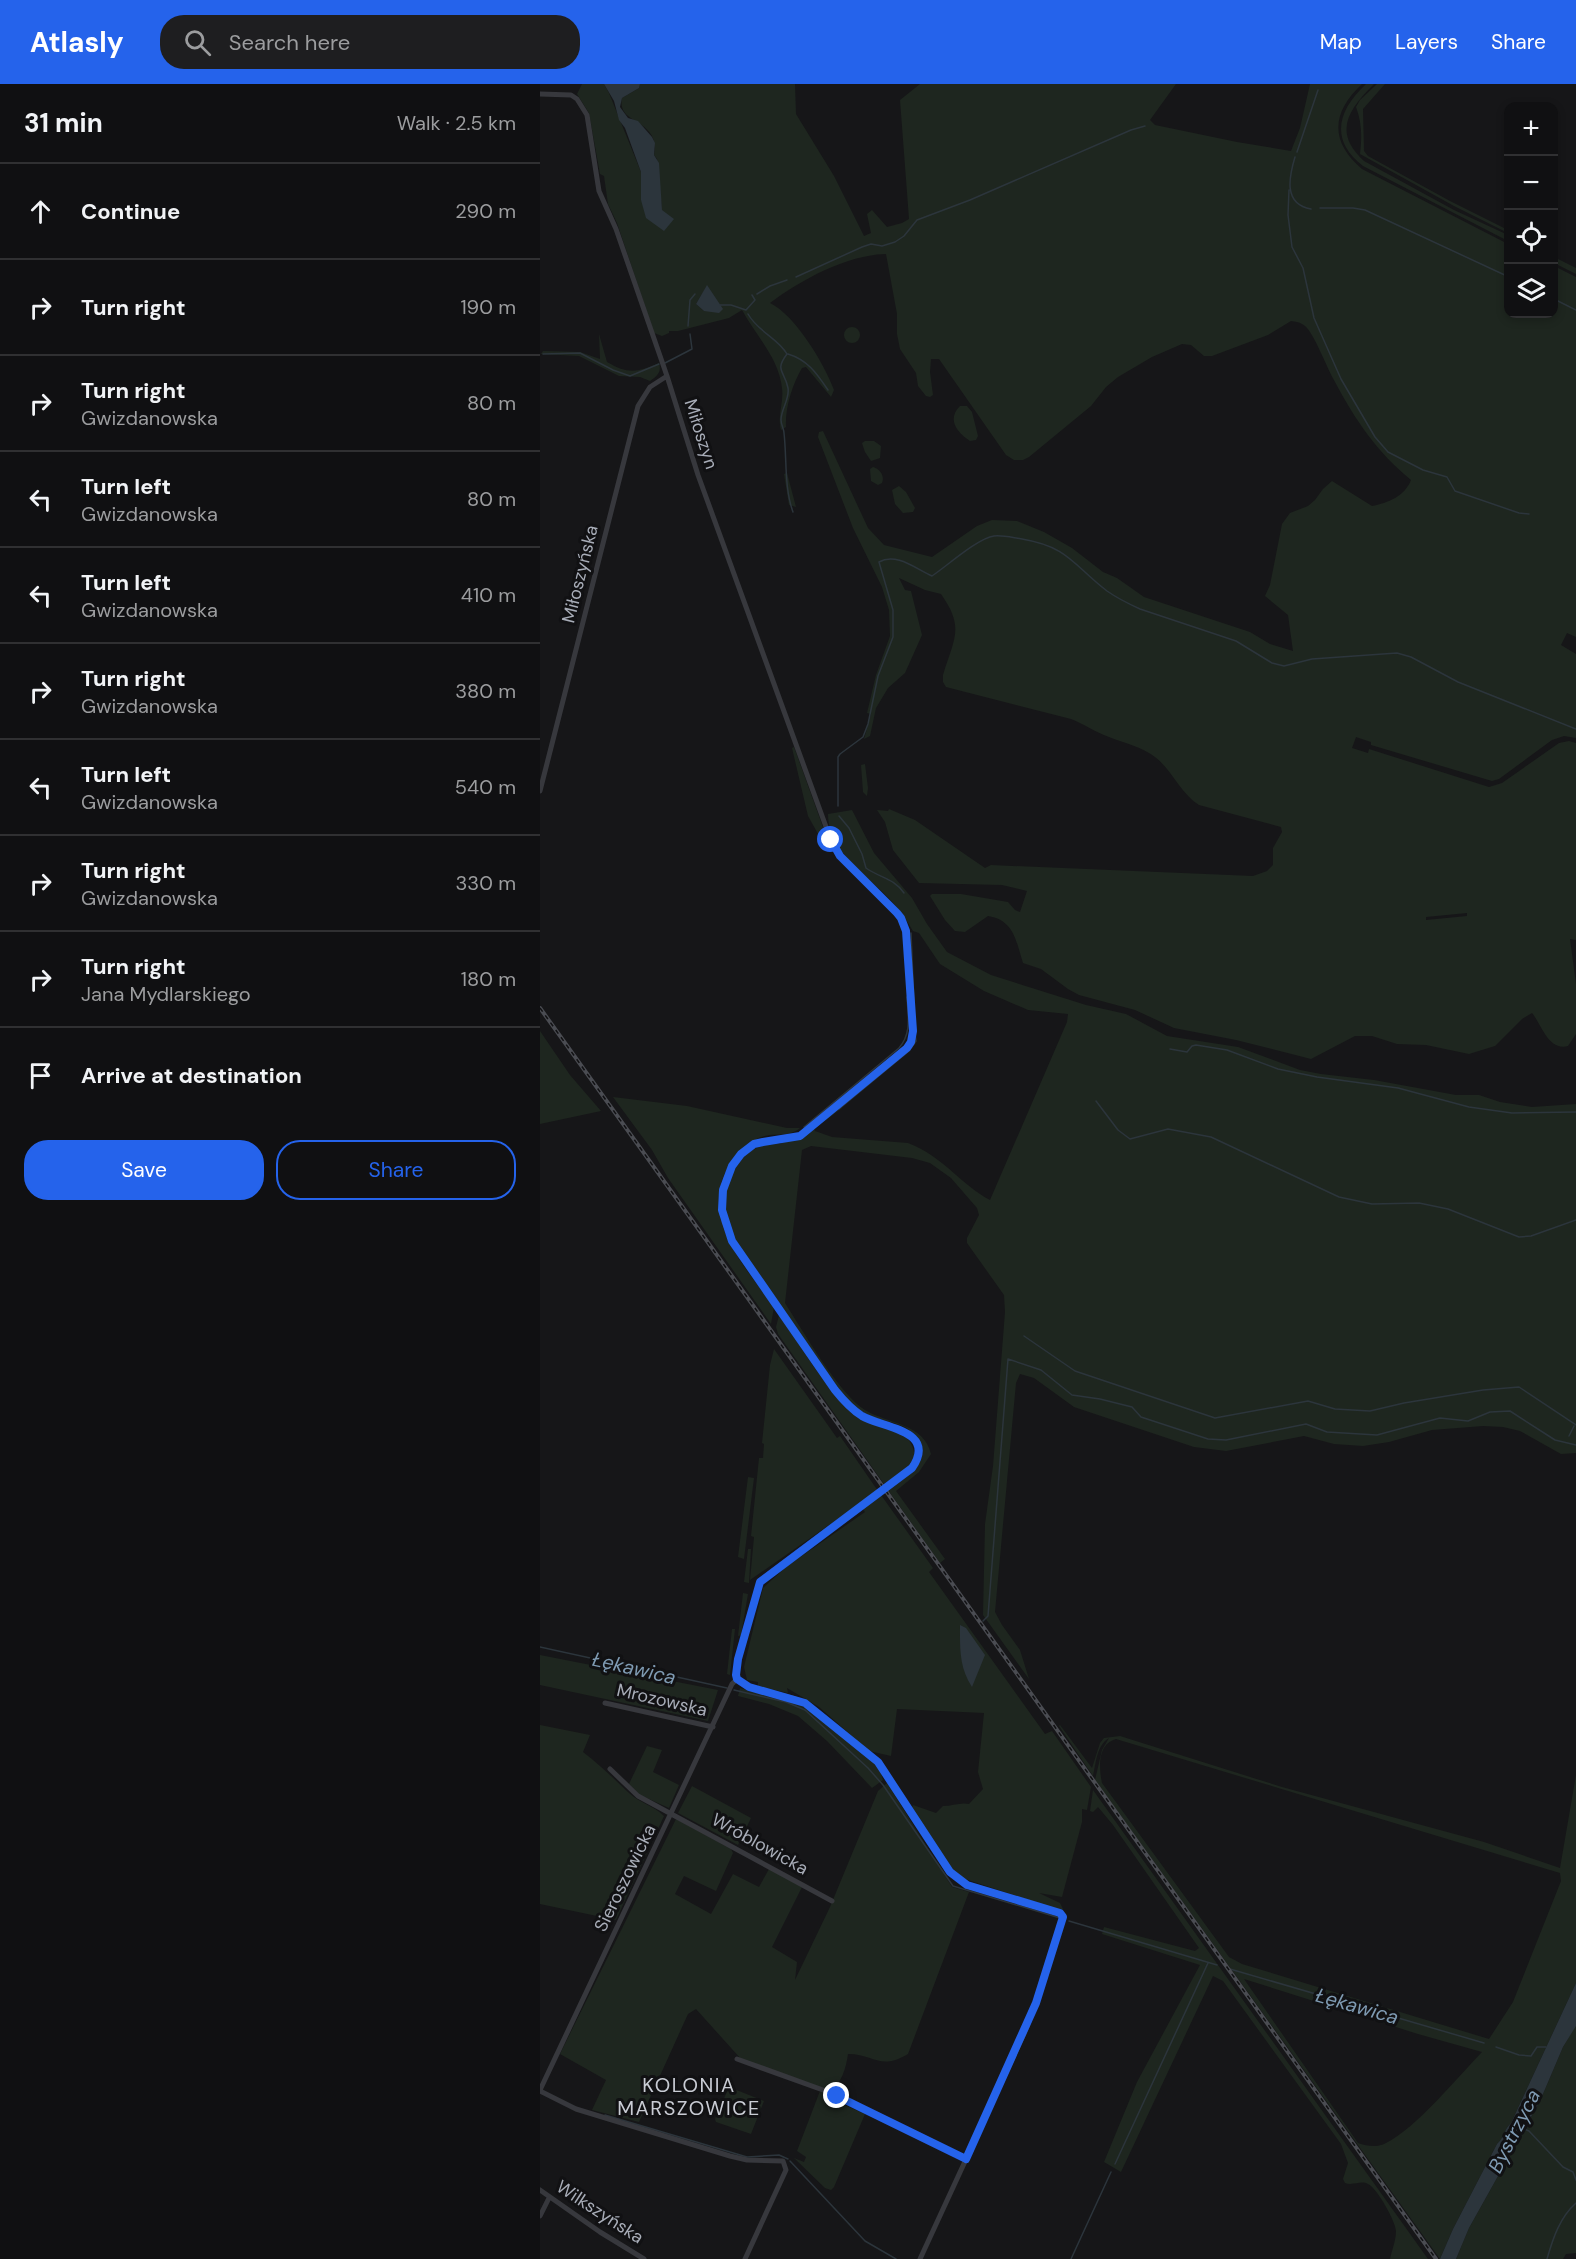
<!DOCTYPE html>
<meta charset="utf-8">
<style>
body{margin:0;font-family:"DM Sans",sans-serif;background:#1e1e20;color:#f1f3f6}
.controls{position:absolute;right:18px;top:18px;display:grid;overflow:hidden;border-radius:12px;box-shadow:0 3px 9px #0003}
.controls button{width:54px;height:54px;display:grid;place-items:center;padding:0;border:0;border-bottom:2px solid #303032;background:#101012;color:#f1f3f6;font:30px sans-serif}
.stop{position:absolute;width:18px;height:18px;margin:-14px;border:4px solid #2563eb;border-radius:50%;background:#fff}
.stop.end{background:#2563eb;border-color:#fff;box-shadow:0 2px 6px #0008}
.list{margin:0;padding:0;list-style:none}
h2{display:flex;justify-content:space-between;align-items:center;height:78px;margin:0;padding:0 24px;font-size:26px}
h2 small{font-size:20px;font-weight:400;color:#9c9d9f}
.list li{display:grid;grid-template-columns:39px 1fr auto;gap:18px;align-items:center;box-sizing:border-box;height:96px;padding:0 24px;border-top:2px solid #303032}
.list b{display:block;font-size:22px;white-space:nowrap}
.list p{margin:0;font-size:20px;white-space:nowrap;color:#9c9d9f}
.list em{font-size:20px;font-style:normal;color:#9c9d9f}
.actions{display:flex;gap:12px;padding:18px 24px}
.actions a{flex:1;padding:14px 0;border:2px solid #2563eb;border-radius:24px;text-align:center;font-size:21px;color:#2563eb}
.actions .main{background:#2563eb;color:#fff}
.icon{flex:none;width:33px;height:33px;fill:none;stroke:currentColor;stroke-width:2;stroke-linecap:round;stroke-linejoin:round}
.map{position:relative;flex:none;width:1036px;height:2175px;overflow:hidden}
header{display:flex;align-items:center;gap:36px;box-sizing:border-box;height:84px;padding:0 30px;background:#2563eb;color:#fff}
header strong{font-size:28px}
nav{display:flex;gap:33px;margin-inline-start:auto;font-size:21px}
.search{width:420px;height:54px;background:#1e1e20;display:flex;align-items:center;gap:15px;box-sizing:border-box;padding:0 21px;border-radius:24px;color:#9c9d9f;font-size:22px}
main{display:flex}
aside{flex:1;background:#101012}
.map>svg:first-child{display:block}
.green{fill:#1e261f;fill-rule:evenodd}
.water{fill:#2c353c}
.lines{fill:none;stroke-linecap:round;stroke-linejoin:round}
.stream{stroke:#2c353c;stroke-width:1.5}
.minor{stroke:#37383d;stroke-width:5}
.rail-casing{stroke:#4a4c52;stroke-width:4}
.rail{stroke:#111113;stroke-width:1.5;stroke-dasharray:4.5;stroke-linecap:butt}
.route{stroke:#2563eb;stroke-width:8}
.labels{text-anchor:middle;stroke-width:6;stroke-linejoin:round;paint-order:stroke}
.street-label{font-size:18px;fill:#a8adb8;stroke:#111113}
.water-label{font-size:20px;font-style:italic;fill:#7f9bb3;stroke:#111113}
.neighbourhood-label{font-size:20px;letter-spacing:1.5px;fill:#c9ccd4;stroke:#111113}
</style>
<header>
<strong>Atlasly</strong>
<div class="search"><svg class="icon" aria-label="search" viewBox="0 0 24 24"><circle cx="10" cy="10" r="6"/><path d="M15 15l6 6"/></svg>Search here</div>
<nav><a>Map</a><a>Layers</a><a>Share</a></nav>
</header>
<main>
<aside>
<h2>31 min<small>Walk · 2.5 km</small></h2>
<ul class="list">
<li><svg class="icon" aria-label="ahead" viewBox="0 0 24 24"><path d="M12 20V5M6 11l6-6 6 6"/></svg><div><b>Continue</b></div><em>290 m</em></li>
<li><svg class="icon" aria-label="right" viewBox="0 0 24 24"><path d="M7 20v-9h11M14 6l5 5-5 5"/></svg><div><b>Turn right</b></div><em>190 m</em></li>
<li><svg class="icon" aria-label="right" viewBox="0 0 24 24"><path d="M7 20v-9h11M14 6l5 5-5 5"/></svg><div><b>Turn right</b><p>Gwizdanowska</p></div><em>80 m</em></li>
<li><svg class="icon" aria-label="left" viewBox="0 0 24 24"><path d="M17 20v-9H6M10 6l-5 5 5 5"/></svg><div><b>Turn left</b><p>Gwizdanowska</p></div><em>80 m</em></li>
<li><svg class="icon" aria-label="left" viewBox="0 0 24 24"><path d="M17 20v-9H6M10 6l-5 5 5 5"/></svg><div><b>Turn left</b><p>Gwizdanowska</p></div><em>410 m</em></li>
<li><svg class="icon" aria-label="right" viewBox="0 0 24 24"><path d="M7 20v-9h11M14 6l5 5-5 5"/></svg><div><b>Turn right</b><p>Gwizdanowska</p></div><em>380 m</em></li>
<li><svg class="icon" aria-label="left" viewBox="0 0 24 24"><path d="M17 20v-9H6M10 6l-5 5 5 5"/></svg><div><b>Turn left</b><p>Gwizdanowska</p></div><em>540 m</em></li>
<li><svg class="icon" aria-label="right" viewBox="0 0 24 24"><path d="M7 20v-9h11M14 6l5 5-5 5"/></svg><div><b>Turn right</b><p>Gwizdanowska</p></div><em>330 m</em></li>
<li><svg class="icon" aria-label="right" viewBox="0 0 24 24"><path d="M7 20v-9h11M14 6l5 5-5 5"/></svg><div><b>Turn right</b><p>Jana Mydlarskiego</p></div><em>180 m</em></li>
<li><svg class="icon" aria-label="arrive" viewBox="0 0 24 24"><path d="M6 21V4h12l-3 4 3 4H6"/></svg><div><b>Arrive at destination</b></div></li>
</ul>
<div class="actions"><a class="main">Save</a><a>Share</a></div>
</aside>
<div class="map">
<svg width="1036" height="2175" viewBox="0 0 1036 2175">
<rect width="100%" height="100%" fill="#161618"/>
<path class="green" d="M42 0H64L69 9 101 88V116L122 126 117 75 114 71C121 34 76 42 82 14L99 4 100 0H255L256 30 294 92 324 152 331 149 327 130 332 126 347 143 362 139 369 135 360 16 380 0H636L610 36 615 41 697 58 751 67 760 44 770 0H822C792 28 789 57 822 85L968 160 969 230H1014V182L1036 193V553L1027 549 1021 561 1036 570V654L1024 652 1012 656 959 695 952 697 831 661V658L816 653 812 664 828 669 829 665 949 703 962 699 1019 659 1029 657 1036 659V856L1030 855 1036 900V950L1028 962C1008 967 1002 941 992 929L982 935 955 962 929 970 886 961 857 960 832 952H815L771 975 696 956 634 944 595 926 539 911 528 905 501 885 483 879C476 857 474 836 448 832L425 848 415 847 405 836 390 812 392 810H421L468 818 475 826 480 828 487 807 462 801 379 799 353 766 345 738 337 726 348 727 349 725 375 736 445 784 451 781 713 792 727 787 733 781V764L742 748 741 743 659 721C641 710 632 686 615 673 602 663 584 659 569 653 555 648 544 640 531 635L406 603 403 598V591C414 554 425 544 401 510L385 506 359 494 365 506 371 507 382 551 365 589 348 604 336 624 330 652 324 655 331 630 327 629 336 591 350 552 349 526 342 503 313 444 278 353 279 348 283 347 328 444 344 461 392 473 437 442 452 436 477 437 504 448 532 464 563 488 577 494 604 513 710 548 730 560 753 567 748 531 725 512 730 501 742 440 750 429 768 422 775 416 783 405 792 397 832 422C848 419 865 412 871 396 838 369 815 336 795 298 786 282 780 264 770 248 765 240 760 238 751 237L728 251 672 272H664L651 261 642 260 612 273 578 293 566 303 551 322 489 373 483 376H474L466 371 399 275H391L390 288 393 311 390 313 386 312 378 302 376 289 360 265 357 250V230L346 170C306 171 261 196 230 219 255 231 284 279 294 306L291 313 266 283 262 284C252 301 245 324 246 343L241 346C237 331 244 319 242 304 239 274 216 252 202 226L189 234 138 247H129V249L122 252 114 249 77 139 68 120 64 92 60 90 49 29 37 10ZM167 202 176 216 164 227 156 220ZM927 829V832L886 836V833Z
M826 0H834C809 25 792 48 824 77L914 126 968 151V157L823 82C789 56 798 26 826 0Z
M837 0H845L823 25 824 67 828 72 910 117 968 146V149L914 122 820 70C822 53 822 39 816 23L820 16Z
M1014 173 1036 184V190L1014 179Z
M304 251a8 8 0 1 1 16 0a8 8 0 1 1-16 0Z
M59 250 67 278C88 290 96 289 119 279 122 288 117 292 110 297L100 293 79 292 39 272 1 270 3 267 40 268 60 275Z
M420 322H427L432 328 438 352 436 356 430 357C416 348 407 335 420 322Z
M325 357H334L341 362 340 374 331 377 325 368 322 359Z
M333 383C340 385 345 392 342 399L338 401 331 397 330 385Z
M247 389 256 423 249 421 244 390Z
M359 402 366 408 375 424 373 428 363 429 355 420 352 406Z
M254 663 288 757H282L268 732 252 664Z
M325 680 328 704 327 712 323 708 321 681Z
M312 726 334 769 372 814 387 840 407 868 451 891 546 921 586 930 627 952 698 963 760 986 781 990 834 996 916 1011H939L960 1018 992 1023 1036 1020V1369L1021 1370 980 1347 963 1343 943 1342 892 1346 849 1358 823 1362 794 1360 764 1352 686 1367 654 1363 534 1323 494 1294 480 1290 476 1299 455 1528 462 1541 480 1566 489 1595 443 1531 445 1440 453 1382 465 1228 464 1211 427 1159V1154L439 1131 437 1124 411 1094 390 1079 372 1074 271 1062 262 1066 245 1219C263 1247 299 1310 325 1326 348 1340 384 1339 391 1370L379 1388 356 1407 405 1475 400 1479 348 1406C364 1395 391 1380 378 1356 375 1351 370 1346 365 1343 340 1333 330 1337 307 1316L194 1156C188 1143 184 1130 184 1115 186 1083 209 1058 240 1060L248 1056H259L299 1021 302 1024 274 1045 275 1047 292 1053 368 1059C404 1073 420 1100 450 1116L527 938 528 930 488 926 444 907 400 880 379 849 373 847C369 841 365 833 360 827 338 797 288 772 288 730Z
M0 947 30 991 61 1027 0 1040Z
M73 1013 147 1022 247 1044H260C248 1054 236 1048 221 1053 215 1055 207 1061 202 1065 194 1071 190 1079 186 1087 161 1137 206 1184 234 1223L231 1240 128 1094 112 1066Z
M239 1231C262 1263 288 1311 320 1334 342 1349 374 1341 375 1375L363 1388 344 1400 238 1250 236 1243Z
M234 1265 297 1354 300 1352 338 1407 210 1496 214 1453 211 1452 219 1374H223L224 1360 222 1359 230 1281Z
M208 1393 214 1394 204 1475 198 1473Z
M341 1411 393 1484 389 1488 505 1650 512 1647 551 1703 547 1726 542 1725V1738L522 1813 499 1809 520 1819 523 1825 522 1827 419 1793 413 1788 371 1726 373 1721 396 1729 403 1722C412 1722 421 1718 429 1720L443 1705 438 1688 444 1629 357 1625 351 1672 329 1667 279 1623 247 1604 248 1609 218 1602V1598L207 1596 204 1583 223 1504 246 1483 325 1428 322 1424Z
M208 1465H211L209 1499 204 1498Z
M203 1509 208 1510 201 1551 198 1552Z
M192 1545H195L190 1591 187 1590Z
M0 1571 178 1606 168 1637 0 1601Z
M200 1604 262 1620 333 1678 341 1689 343 1696 332 1704 287 1657 258 1632 229 1620 198 1612Z
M0 1641 50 1651 43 1668C60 1681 74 1695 89 1709 100 1719 114 1722 124 1732L76 1836 0 1820Z
M520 1641 552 1684 560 1659 564 1654 580 1652 742 1703 944 1758 1020 1784 1036 1691V1899L971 2039C964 2045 964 2054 957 2060L913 2145 900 2175 555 1696 562 1666 569 1654C557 1661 556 1678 553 1692L519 1642ZM576 1655 1020 1789 1021 1797 973 1918 949 1955 702 1880 689 1873 562 1699C559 1685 557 1660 576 1655ZM704 1895 878 1950 942 1968C918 1993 875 2045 846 2059 837 2064 827 2062 818 2059Z
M107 1662 122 1666 113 1688 139 1701 129 1724 100 1711 89 1700Z
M347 1699 412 1803 429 1808 368 1970C339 1987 335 1970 308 1970 306 1984 302 1999 290 2007L201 1975 156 1925 148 1930 99 2038 52 2026 66 1996 20 1970 136 1735 191 1765 193 1769 176 1807 144 1792 135 1810 171 1830 193 1790 219 1803 229 1785 262 1803 232 1863 257 1878 255 1896 290 1823 338 1707Z
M152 1702 211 1734 198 1761 138 1729Z
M553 1706 888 2175H850C852 2166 856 2156 856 2147 856 2138 837 2104 828 2100 821 2096 813 2102 805 2099L803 2095 808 2079 801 2060 683 1897 673 1892 581 2088 564 2078 597 1998 660 1881 562 1850 564 1843 655 1867 659 1864 573 1741 558 1723 553 1728 550 1727Z
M1036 1941V2169L1026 2170 1023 2175H916L929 2144 1000 2017 1023 1963Z
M189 2003 224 2017 211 2050 176 2038 175 2035Z
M280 2007 292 2012 293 2016 325 2030 294 2103 291 2106 285 2104 254 2074 264 2078 266 2073 257 2067Z"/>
<path class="water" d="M64 0H100L99 4 82 14 80 23 88 34 98 37 112 53 115 59 114 71 119 79 122 126 134 135 124 147 106 134 101 116V88L85 44 79 36 74 17Z
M167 201 183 225 179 229 164 227 156 220Z
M420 1541 426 1544 445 1571 432 1603C419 1583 420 1564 420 1541Z
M1036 1899V1942L1023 1963 1000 2017 929 2144 916 2175H900L913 2145 957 2060C964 2054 964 2045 971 2039Z"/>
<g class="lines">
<path class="stream" d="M757 68 778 6
M755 73C749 93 743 120 771 125
M749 106 748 131 752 163 763 184 774 234 801 295 835 353 848 368 883 386 907 393 915 407 979 429 989 430
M780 124H813L825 126 969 193
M256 193 322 163 331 160 342 162 355 158 364 152 377 136 430 116 591 46 605 42
M217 210 230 202 247 196
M1014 215 1036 226
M180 221H191L206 226 215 216 212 211
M208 230C218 248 238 254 247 270 234 287 245 287 248 304 250 315 241 325 241 336 241 341 244 345 244 349 247 375 244 403 253 428
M148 242 150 216 155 210
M3 270 40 269 73 286 90 292 119 280
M248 270C268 276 277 290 288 306
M125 279 152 265 150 250
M298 722V673L300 670 323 653 328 640 338 592 353 553V526L339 478C356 468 376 485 392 492 407 482 438 454 454 452 463 451 474 454 482 455 529 463 533 481 567 507 577 514 589 520 600 525L696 557 732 579 744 582 772 575 857 569 871 573 918 598 1036 645
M299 732 309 744 322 770 326 784C340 794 354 794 364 809
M371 849 374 920
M630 965 647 968 652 962 656 961 687 966 738 985 777 993 858 1004 929 1023 972 1029 1036 1028
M556 1017 578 1046 590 1055 628 1045 671 1053 799 1113 832 1120 879 1119 908 1125 979 1153 991 1152 1036 1136
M299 1025 369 967 376 957 375 949
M264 1043 359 964C372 949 368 932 367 913
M484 1252 535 1287 675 1334 768 1317 795 1325 830 1327 864 1319 943 1306 979 1303 1036 1341
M1029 1352 1034 1342
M443 1537 448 1532 468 1275 501 1286 532 1311 560 1315 592 1323 601 1333 668 1355 686 1356 766 1340 787 1348 837 1351 900 1334 928 1337 950 1328 970 1327 1015 1356 1036 1361
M0 1563 187 1604
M194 1606 246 1618 265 1626 328 1684 343 1701 413 1802 520 1834
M529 1837 677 1881
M690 1885 944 1959
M956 1963 979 1971 991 1972 997 1963H1006
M65 2031 207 2073 239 2071 248 2075
M984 2045 989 2047 1023 2083 1033 2088 1036 2096
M250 2077 325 2157 356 2175
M575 2080 668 1879
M531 2175 571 2088
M1007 2175C1013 2154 1020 2133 1036 2119"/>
<path class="minor" d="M0 10 31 11 37 15 47 31 59 107 76 145 127 292 158 391 293 762 300 772 361 834 366 847 373 947 369 961 260 1052 223 1057 214 1061 201 1070 186 1094 182 1117 184 1138 192 1157 295 1306C303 1316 311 1325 322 1332 341 1344 399 1346 372 1384L220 1498 196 1585 197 1595C216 1611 244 1608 265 1619L338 1679 410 1788 427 1801 520 1829 523 1833 505 1893 487 1943 380 2175
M0 707 98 322 110 303 127 292
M65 1619 173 1643
M70 1685 98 1712 292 1817
M197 1975 294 2010 426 2075
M0 2006 192 1600 197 1595
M0 2007 36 2025 190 2072 207 2076 243 2077 246 2086 205 2175
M0 2106 60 2148 104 2175
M0 2132 9 2114"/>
<g class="rail-casing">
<path id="rail" d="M0 924 896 2175"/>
</g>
<use href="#rail" class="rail"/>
</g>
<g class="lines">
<path class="route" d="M291 756 300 772 357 829 361 834 366 847 373 947 371 958 367 964 260 1052 223 1058 214 1060 201 1070 192 1082 183 1106 182 1126 192 1157 295 1306C303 1316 311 1325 322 1332 342 1344 398 1346 372 1384L220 1498 198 1575 196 1591 197 1595 209 1603 265 1619 338 1678 410 1788 427 1801 520 1829 523 1833 496 1919 426 2075 297 2012"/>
</g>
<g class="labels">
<g class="street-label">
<text transform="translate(161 350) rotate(72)" y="6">Miłoszyn</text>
<text transform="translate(40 490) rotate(-76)" y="6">Miłoszyńska</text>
<text transform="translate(122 1616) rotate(13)" y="6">Mrozowska</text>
<text transform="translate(220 1760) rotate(29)" y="6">Wróblowicka</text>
<text transform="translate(85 1794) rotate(-64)" y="6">Sieroszowicka</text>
<text transform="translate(60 2128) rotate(33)" y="6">Wilkszyńska</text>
</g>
<g class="water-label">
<text transform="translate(94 1584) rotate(13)" y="7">Łękawica</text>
<text transform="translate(817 1922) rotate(16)" y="7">Łękawica</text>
<text transform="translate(974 2047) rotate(-63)" y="7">Bystrzyca</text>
</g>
<g class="neighbourhood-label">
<text x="149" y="2008">KOLONIA<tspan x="149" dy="23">MARSZOWICE</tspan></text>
</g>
</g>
</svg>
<div class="controls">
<button>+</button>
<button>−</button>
<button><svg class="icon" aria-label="locate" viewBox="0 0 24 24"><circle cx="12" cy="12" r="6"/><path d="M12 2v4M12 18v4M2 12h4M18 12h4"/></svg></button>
<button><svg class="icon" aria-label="layers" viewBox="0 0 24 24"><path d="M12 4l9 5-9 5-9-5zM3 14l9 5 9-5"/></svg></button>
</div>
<div class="stop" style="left:291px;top:756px"></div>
<div class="stop end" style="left:297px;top:2012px"></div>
</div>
</main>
